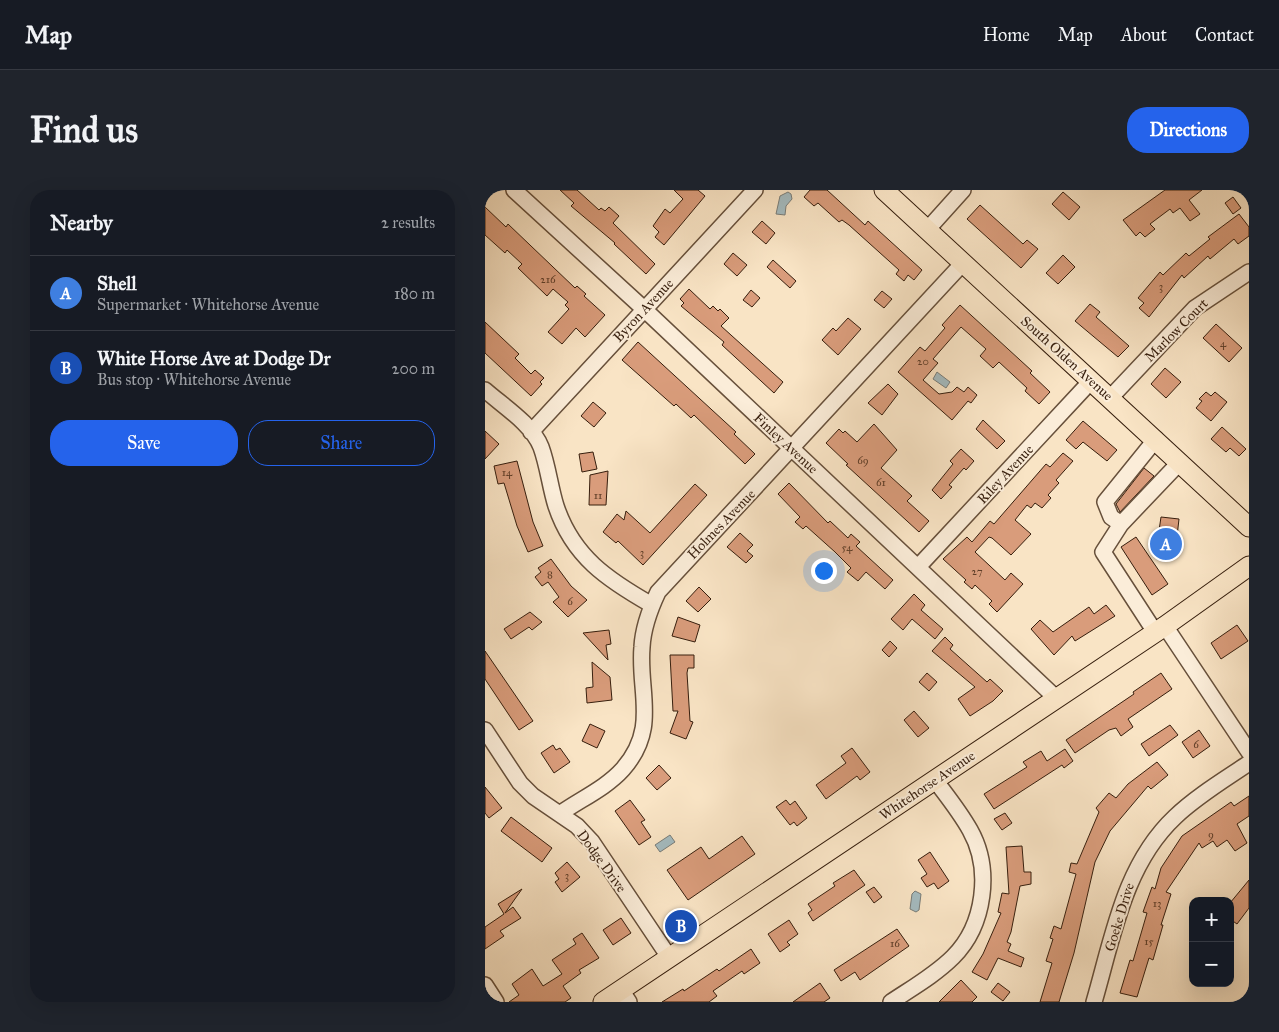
<!DOCTYPE html>
<meta charset="utf-8">
<style>
body{margin:0;font-family:"IM FELL Great Primer",serif;background:#20242c;color:#f1f3f6}
.controls{position:absolute;right:15px;bottom:15px;display:grid;overflow:hidden;border-radius:10px;box-shadow:0 5px 20px #0002}
.controls button{width:45px;height:45px;display:grid;place-items:center;padding:0;border:0;border-bottom:1px solid #363941;background:#171b24;color:#f1f3f6;font:25px sans-serif}
.you{position:absolute;left:338px;top:380px;width:18px;height:18px;margin:-12px;border:4px solid #fff;border-radius:50%;background:#1a73e8;box-shadow:0 0 0 8px #1a73e833}
.badge{display:grid;place-items:center;width:32px;height:32px;border-radius:50%;background:#2563eb;color:#fff;font-size:16px;font-weight:700}
.pin{position:absolute;translate:-50% -50%;border:2px solid #fff;box-shadow:0 1px 5px #0006}
.list{margin:0;padding:0;list-style:none}
h2{display:flex;justify-content:space-between;align-items:center;height:65px;margin:0;padding:0 20px;font-size:21px}
h2 small{font-size:16px;font-weight:400;color:#9ea1a6}
.list li{display:grid;grid-template-columns:32px 1fr auto;gap:15px;align-items:center;box-sizing:border-box;height:75px;padding:0 20px;border-top:1px solid #363941}
.list b{display:block;font-size:19px;white-space:nowrap}
.list p{margin:0;font-size:16px;white-space:nowrap;color:#9ea1a6}
.list em{font-size:16px;font-style:normal;color:#9ea1a6}
.actions{display:flex;gap:10px;padding:15px 20px}
.actions a{flex:1;padding:11px 0;border:1px solid #2563eb;border-radius:20px;text-align:center;font-size:18px;color:#2563eb}
.actions .main{background:#2563eb;color:#fff}
.map{position:relative;flex:none;width:764px;height:812px;overflow:hidden;border-radius:20px}
header{display:flex;align-items:center;gap:30px;box-sizing:border-box;height:70px;padding:0 25px;background:#171b24;border-bottom:1px solid #363941}
header strong{font-size:24px}
nav{display:flex;gap:28px;margin-inline-start:auto;font-size:18px}
.intro{display:flex;align-items:center;justify-content:space-between;box-sizing:border-box;height:120px;padding:0 30px}
h1{margin:0;font-size:35px}
.button{padding:12px 22px;border-radius:20px;background:#2563eb;color:#fff;font-size:18px;font-weight:700}
main{display:flex;gap:30px;padding:0 30px}
aside{flex:1;background:#171b24;border-radius:20px;box-shadow:0 5px 20px #0002}
.map>svg:first-child{display:block}
.water{fill:#a4bbc0;stroke:#787c78}
.building{fill:#d99c7b;stroke:#361e0d}
.lines{fill:none;stroke-linecap:round;stroke-linejoin:round}
.minor-casing{stroke:#67503b;stroke-width:18}
.major-casing{stroke:#361e0d;stroke-width:21}
.minor{stroke:#fbedd9;stroke-width:15}
.major{stroke:#f9e4c5;stroke-width:19}
.labels{text-anchor:middle;stroke-width:4;stroke-linejoin:round;paint-order:stroke}
.number-label{font-size:11px;fill:#5f3e28}
.street-label{font-size:14px;fill:#361e0d;stroke:#fbedd9}
</style>
<header>
<strong>Map</strong>
<nav><a>Home</a><a>Map</a><a>About</a><a>Contact</a></nav>
</header>
<div class="intro"><h1>Find us</h1><a class="button">Directions</a></div>
<main>
<aside>
<h2>Nearby<small>2 results</small></h2>
<ul class="list">
<li><span class="badge" style="background:#3f7fe0">A</span><div><b>Shell</b><p>Supermarket · Whitehorse Avenue</p></div><em>180 m</em></li>
<li><span class="badge" style="background:#1a4fb4">B</span><div><b>White Horse Ave at Dodge Dr</b><p>Bus stop · Whitehorse Avenue</p></div><em>200 m</em></li>
</ul>
<div class="actions"><a class="main">Save</a><a>Share</a></div>
</aside>
<div class="map">
<svg width="764" height="812" viewBox="0 0 764 812">
<rect width="100%" height="100%" fill="#f9e4c5"/>
<filter id="stains"><feTurbulence type="fractalNoise" baseFrequency=".004" numOctaves="4"/><feColorMatrix values="0 0 0 0 .2 0 0 0 0 .09 0 0 0 0 .02 0 0 0 .5 -.17"/></filter>
<radialGradient id="worn" r=".72"><stop offset=".6" stop-color="#630" stop-opacity="0"/><stop offset="1" stop-color="#630" stop-opacity=".3"/></radialGradient>
<path class="water" d="M303 2 306 4 307 9 301 16 300 25 291 24 295 6Z
M452 182 465 192 461 198 448 189Z
M185 645 190 652 175 662 170 655Z
M430 701 436 704 434 720 431 722 425 719 427 704Z"/>
<path class="building" d="M75 0H92L114 20 116 18 120 21 124 17 134 26 128 33 170 74 161 84 129 54 130 53 86 16 89 13Z
M189 0H213L220 6 179 55 170 47 174 42 168 36 180 19 185 23 198 9Z
M325 0H342L380 35 383 31 437 80 429 90 423 85 419 91 411 84 414 80 364 35 357 30 354 32 333 13 329 16 319 7Z
M680 0H717L704 10 715 24 705 31 695 18 688 23 685 19 665 34 670 39 660 47 655 42 651 46 638 30Z
M578 2 595 17 584 30 567 14Z
M748 7 756 18 748 24 740 13Z
M495 15 538 54 542 50 553 59 536 78 482 29Z
M0 17 21 37 23 34 90 98 92 96 101 104 99 106 120 125 100 147 91 138 77 154 63 142 84 119 80 115 83 112 68 99 62 106 33 78 37 74 22 60 20 63 0 45Z
M754 24 764 37V46L753 54 749 49 725 69 723 66 699 88 697 85 664 127 654 118 659 113 653 108 675 82 678 85 701 63 704 66 725 49 723 47Z
M277 31 290 43 281 54 267 42Z
M248 63 262 75 252 86 239 74Z
M578 65 590 77 573 94 561 83Z
M288 70 311 91 305 98 282 77Z
M204 99 225 119 228 116 233 121 235 119 244 128 236 136 298 192 289 203 237 155 239 152 196 116 199 113 195 109Z
M266 100 275 108 267 117 258 110Z
M397 101 407 109 399 118 389 110Z
M605 114 615 122 611 127 644 156 633 167 590 131Z
M475 115 547 181 545 183 565 202 554 214 540 201 542 198 514 172 508 178 495 166 501 159 476 137 448 169 453 173 438 190 454 204 467 202 472 197 479 202 483 197 492 205 486 213 483 211 467 230 413 182 435 157 440 161 460 138 457 135Z
M363 128 376 139 353 165 337 150 348 138 351 141Z
M0 132 34 164 30 168 46 184 50 180 59 188 55 192 57 194 46 206 0 163Z
M731 134 757 158 744 172 718 148Z
M153 152 251 242 249 244 270 264 260 274 209 225 206 228 191 214 189 216 137 170Z
M680 178 696 192 681 208 666 194Z
M403 194 413 204 397 225 383 213Z
M721 202 726 206 730 202 742 212 726 231 711 218 717 211 714 209Z
M108 212 121 223 109 237 96 226Z
M498 230 520 251 512 259 491 239Z
M598 231 632 260 622 271 598 252 591 259 581 250Z
M389 234 412 260 396 278 427 306 422 311 444 331 434 342 361 275 363 274 341 253 354 239 358 243 360 241 372 252Z
M737 237 761 259 754 266 745 258 741 262 726 249Z
M0 241 14 254 0 269Z
M476 259 489 271 481 280 479 278 464 295 467 297 456 309 447 300 468 274 465 271Z
M108 262 112 279 97 282 94 264Z
M578 263 588 271 571 290 574 293 563 305 566 308 557 318 550 313 546 318 542 315 530 330 546 344 526 365 507 348 504 347 490 362 520 390 526 383 538 394 512 422 504 414 507 411 490 395 487 399 479 392 481 390 458 369 482 347 487 352 505 331 509 334 561 274 565 277Z
M32 271 48 332 58 356 43 362 32 336 19 293 13 294 9 276Z
M659 278 669 286 635 322 631 314Z
M123 281 121 315H104L105 285Z
M304 293 343 333 345 331 363 348 366 344 375 352 371 356 408 390 400 399 381 382 373 391 362 382 366 378 350 362 321 336 318 339 310 332 315 327 293 304Z
M210 294 222 305 158 375 133 351 131 353 118 342 132 324 139 330 141 321 165 343Z
M676 327 694 329 690 364 671 361Z
M255 343 268 355 262 361 268 366 261 373 242 357Z
M651 347 683 394 667 405 636 357Z
M66 369 86 396 102 410 83 427 68 412 74 407 63 392 57 396 50 387 56 382 53 378Z
M214 397 226 409 213 422 201 411Z
M429 404 440 415 436 420 458 439 450 449 427 429 418 440 406 429Z
M621 415 630 426 590 451 587 446 569 465 546 439 555 430 568 442 604 417 609 424Z
M45 422 57 432 47 440 44 437 26 449 19 439Z
M193 427 215 435 210 452 187 446Z
M752 435 763 451 736 469 726 453Z
M124 440 126 454 121 455 123 470 98 443Z
M460 447 468 455 465 459 502 492 505 489 518 501 508 511 485 526 473 509 490 497 447 461Z
M405 451 412 458 404 467 397 460Z
M0 461 48 531 34 540 0 489Z
M185 465H209V478H203L202 483 205 531 208 532 201 549 185 543 193 521H188Z
M107 472 125 487 127 510 102 513 101 498 108 497Z
M442 483 452 492 444 501 434 492Z
M676 483 687 499 643 529 648 537 636 546 631 538 624 540 590 563 581 550 649 504 648 502Z
M429 521 444 538 433 547 419 530Z
M105 534 120 541 112 558 97 551Z
M685 535 693 545 664 566 656 554Z
M714 540 725 556 708 568 697 552Z
M68 555 71 560 75 558 85 572 69 583 56 563Z
M367 558 385 582 375 590 372 586 341 609 331 595 361 573 356 566Z
M580 559 588 571 579 578 577 575 509 619 499 604 542 577 538 572 556 561 562 571Z
M672 572 683 585 666 599 663 596 625 641 610 672 589 763 574 812H555L567 773 561 771 568 749 565 748 569 736 576 739 591 684 584 682 586 673 592 674 614 622 611 618 624 603 631 608 643 594Z
M174 575 186 588 172 600 161 588Z
M0 597 17 618 4 628 0 623Z
M764 606V626L752 634 762 653 750 661 742 650 732 657 728 651 717 658 714 653 681 702 686 704 676 735H678L668 770 664 768 652 807 635 803 645 770 648 771 662 723 658 722 667 697 670 699 676 678 697 646 746 612 749 616Z
M145 610 160 630 156 632 166 647 154 655 130 621Z
M301 610 305 615 310 611 322 628 312 636 309 632 305 635 291 617Z
M520 623 527 633 517 640 509 629Z
M26 627 67 658 57 672 16 641Z
M257 646 270 664 203 710 182 680 216 657 224 669Z
M537 656 539 682H546V694L535 696 526 742 522 752 526 754 523 761 539 768 536 777 513 768 502 790 487 782 498 764 516 723 513 722 517 703 524 704 521 657Z
M445 662 464 691 453 699 449 693 442 697 436 688 442 684 433 670Z
M82 672 95 687 77 702 70 692 74 689 70 683Z
M369 680 380 695 328 731 323 723 327 720 323 714 350 696 348 693Z
M764 690V718L752 734 745 729V713Z
M389 697 397 707 389 713 381 702Z
M37 699 20 723 28 717 36 728 15 741 19 746 0 759V737L19 724 13 714Z
M136 728 146 743 128 755 118 740Z
M304 730 313 744 302 752 305 755 295 762 283 744Z
M412 739 424 756 375 790 370 782 356 791 349 780Z
M97 743 114 768 94 780 96 783 78 796 86 808 80 812H24L34 805 27 794 47 779 58 796 77 784 67 770 91 754 88 749Z
M266 759 275 773 259 784 257 781 228 801 232 806 224 812H177L198 799 199 801 232 779 234 781Z
M476 790 492 807 487 812H454Z
M335 793 345 808 339 812H308Z
M513 793 525 802 518 811 506 802Z"/>
<g class="lines">
<g class="minor-casing">
<path id="minor" d="M29 0 159 119 571 508
M442 40 478 0
M0 200C18 216 47 234 56 257 63 276 65 297 71 316 88 367 123 390 167 415
M626 207 710 118 764 82
M46 242 270 0
M671 249 620 312 626 327 636 334 695 272
M636 334 618 362 670 442
M433 377 606 191
M680 436 764 562
M0 540 35 593 48 606 92 636 107 652 184 767
M76 623C96 609 121 598 138 579 174 538 153 502 157 457 158 438 165 419 173 402L478 73
M0 795 11 812
M136 800 144 812
M406 812C427 798 450 785 468 767 500 735 507 679 485 640 475 622 462 606 450 590
M609 812C628 747 639 675 690 627 712 606 739 590 764 573"/>
</g>
<g class="major-casing">
<path id="major" d="M399 0 764 337
M118 812 680 436 764 376"/>
</g>
<use href="#minor" class="minor"/>
<use href="#major" class="major"/>
</g>
<g class="labels">
<g class="number-label">
<text x="63" y="93">216</text>
<text x="676" y="100">3</text>
<text x="738" y="157">4</text>
<text x="438" y="175">20</text>
<text x="378" y="274">69</text>
<text x="22" y="286">14</text>
<text x="396" y="296">61</text>
<text x="113" y="309">11</text>
<text x="362" y="361">54</text>
<text x="157" y="366">3</text>
<text x="492" y="385">27</text>
<text x="65" y="388">8</text>
<text x="85" y="415">6</text>
<text x="711" y="558">6</text>
<text x="726" y="648">9</text>
<text x="82" y="689">3</text>
<text x="672" y="717">13</text>
<text x="664" y="755">15</text>
<text x="410" y="757">16</text>
</g>
<g class="street-label">
<text transform="translate(158 120) rotate(-47)" y="5">Byron Avenue</text>
<text transform="translate(691 140) rotate(-45)" y="5">Marlow Court</text>
<text transform="translate(582 168) rotate(42)" y="5">South Olden Avenue</text>
<text transform="translate(301 253) rotate(43)" y="5">Finley Avenue</text>
<text transform="translate(520 284) rotate(-47)" y="5">Riley Avenue</text>
<text transform="translate(236 334) rotate(-46)" y="5">Holmes Avenue</text>
<text transform="translate(442 595) rotate(-34)" y="5">Whitehorse Avenue</text>
<text transform="translate(117 671) rotate(54)" y="5">Dodge Drive</text>
<text transform="translate(634 727) rotate(-73)" y="5">Goeke Drive</text>
</g>
</g>
<rect width="100%" height="100%" filter="url(#stains)"/>
<rect width="100%" height="100%" fill="url(#worn)"/>
</svg>
<div class="controls">
<button>+</button>
<button>−</button>
</div>
<div class="you"></div>
<div class="pin badge" style="left:681px;top:354px;background:#3f7fe0">A</div>
<div class="pin badge" style="left:196px;top:736px;background:#1a4fb4">B</div>
</div>
</main>
